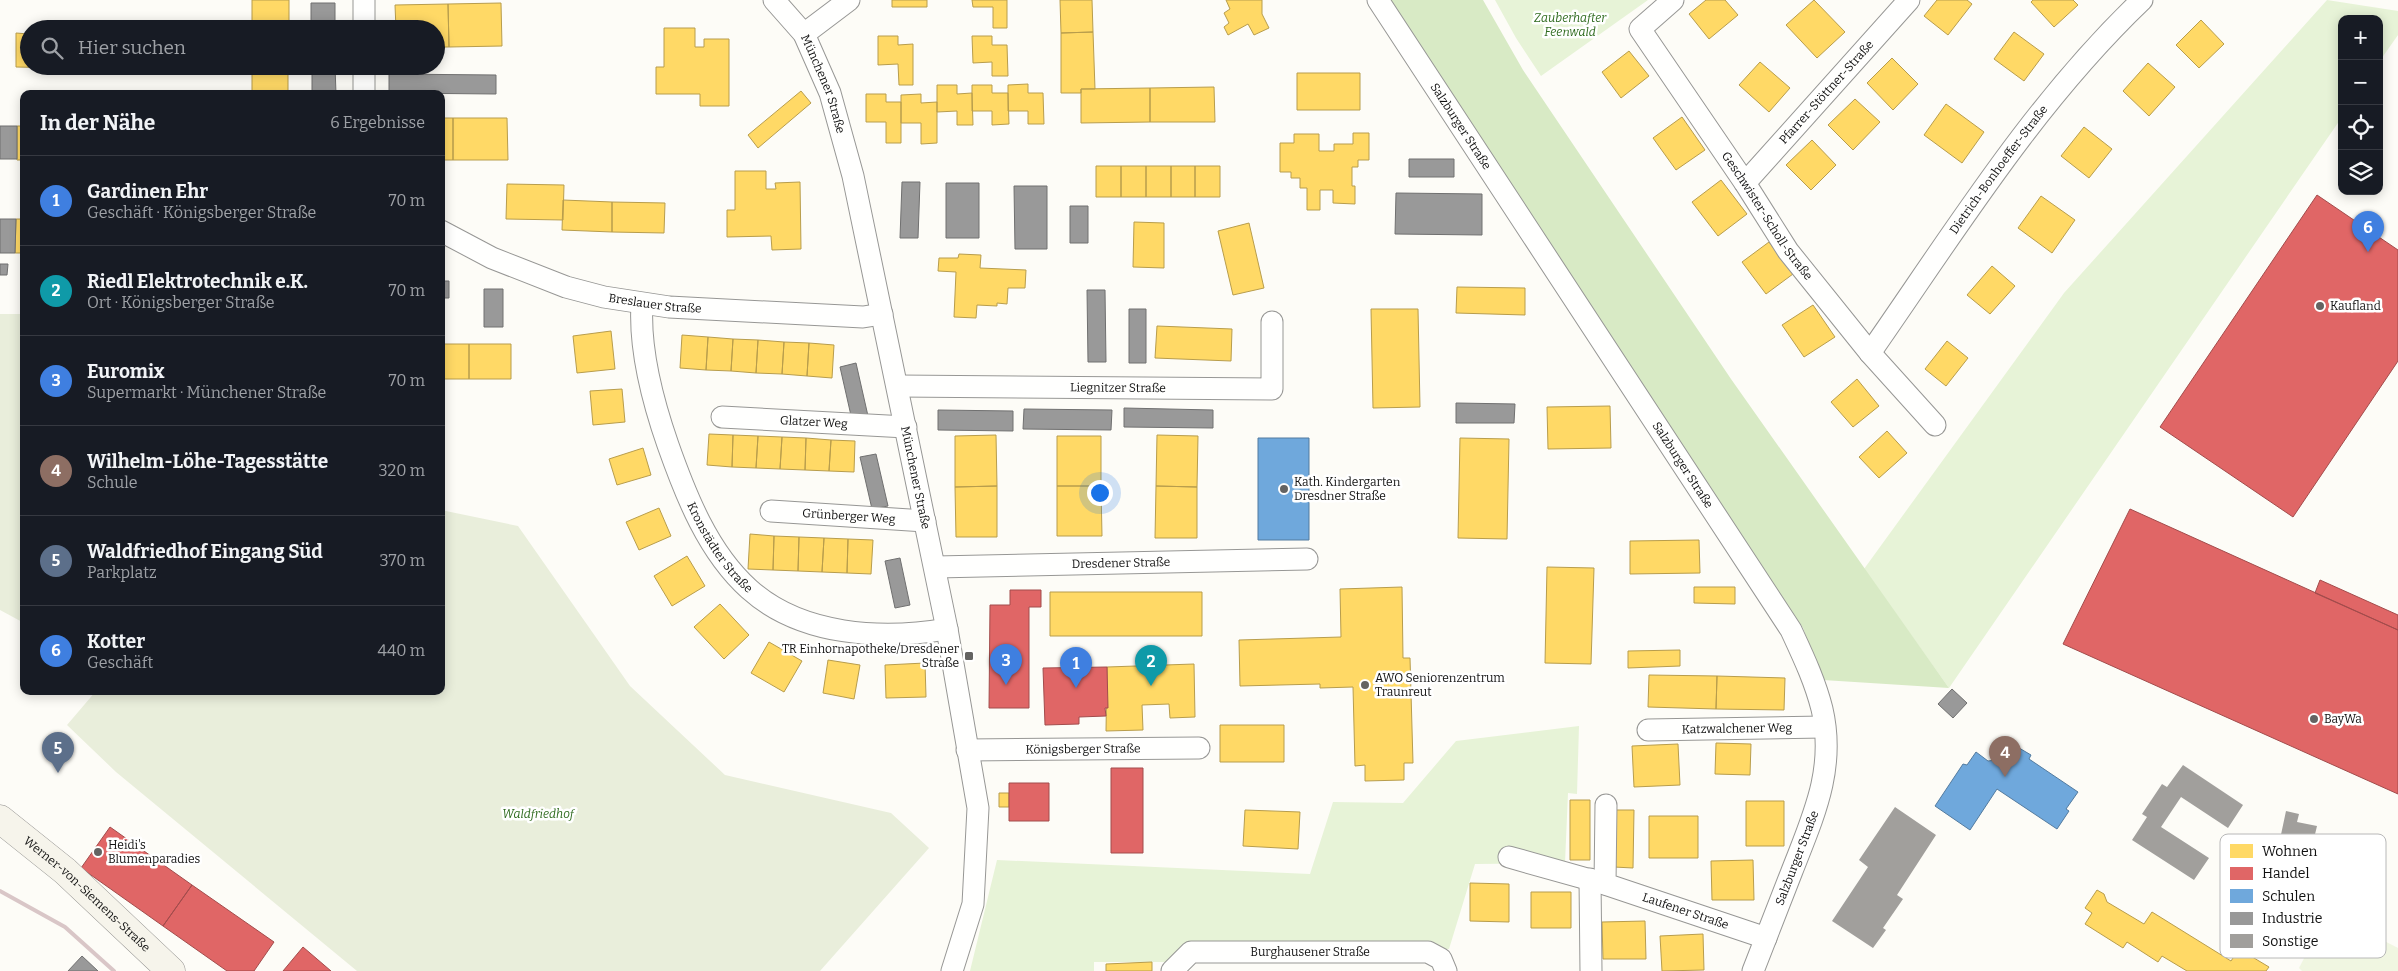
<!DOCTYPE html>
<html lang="de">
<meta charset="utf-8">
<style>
body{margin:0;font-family:Bitter,serif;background:#20242c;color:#f1f3f6}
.controls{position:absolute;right:15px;top:15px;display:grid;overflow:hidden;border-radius:10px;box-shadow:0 2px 12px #0003}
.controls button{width:45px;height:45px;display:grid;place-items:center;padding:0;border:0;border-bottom:1px solid #363941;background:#171b24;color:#f1f3f6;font:25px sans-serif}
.you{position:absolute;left:1099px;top:492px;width:18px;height:18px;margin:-12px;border:4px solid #fff;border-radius:50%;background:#1a73e8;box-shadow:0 0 0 8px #1a73e833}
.badge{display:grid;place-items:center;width:32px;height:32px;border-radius:50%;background:#b2b2b3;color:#fff;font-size:16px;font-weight:700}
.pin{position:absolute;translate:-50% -41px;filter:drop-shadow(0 1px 2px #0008)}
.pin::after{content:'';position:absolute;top:26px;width:18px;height:15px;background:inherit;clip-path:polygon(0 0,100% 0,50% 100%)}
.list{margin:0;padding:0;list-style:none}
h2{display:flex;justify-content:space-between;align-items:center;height:65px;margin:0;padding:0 20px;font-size:21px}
h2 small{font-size:16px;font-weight:400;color:#9ea1a6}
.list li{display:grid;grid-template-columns:32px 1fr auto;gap:15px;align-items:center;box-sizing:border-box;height:90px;padding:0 20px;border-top:1px solid #363941}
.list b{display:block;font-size:19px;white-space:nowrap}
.list p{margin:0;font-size:16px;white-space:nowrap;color:#9ea1a6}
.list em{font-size:16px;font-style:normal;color:#9ea1a6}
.icon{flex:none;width:28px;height:28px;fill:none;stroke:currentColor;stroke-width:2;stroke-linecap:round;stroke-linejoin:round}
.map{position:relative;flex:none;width:2398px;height:971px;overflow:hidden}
.search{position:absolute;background:#171b24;box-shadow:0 2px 12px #0003;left:20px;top:20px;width:425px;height:55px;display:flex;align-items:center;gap:12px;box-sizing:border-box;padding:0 18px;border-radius:28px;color:#9ea1a6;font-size:19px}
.panel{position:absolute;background:#171b24;box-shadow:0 2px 12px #0003;left:20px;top:90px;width:425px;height:605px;border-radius:10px}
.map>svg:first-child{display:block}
.green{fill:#e7f3d7}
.forest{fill:#d8eac5}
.cemetery{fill:#e9eedb}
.pitch{fill:#f0f6e1}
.homes{fill:#ffd966;stroke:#b89d4c}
.shops{fill:#e06666;stroke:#a24c4c}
.schools{fill:#6fa8dc;stroke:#537b9f}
.industry{fill:#999;stroke:#707070}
.building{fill:#a19f9c}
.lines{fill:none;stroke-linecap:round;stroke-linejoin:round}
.street-casing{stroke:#979795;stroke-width:23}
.secondary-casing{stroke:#8e8d8b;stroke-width:29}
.street{stroke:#fffffe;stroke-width:21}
.secondary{stroke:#f6f4eb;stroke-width:28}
.rail{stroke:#d9c6c7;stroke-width:4}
.poi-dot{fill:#646362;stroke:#fff;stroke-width:2}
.labels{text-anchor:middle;stroke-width:5;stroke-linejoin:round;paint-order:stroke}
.park-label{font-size:12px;font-style:italic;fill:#2f6b1f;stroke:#fff}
.street-label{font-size:12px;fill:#111;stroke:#fff}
.poi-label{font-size:12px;fill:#111;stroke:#fff;text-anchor:start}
.key{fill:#fff;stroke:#b8b8b8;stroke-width:1}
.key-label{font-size:14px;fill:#111}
</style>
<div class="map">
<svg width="2398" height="971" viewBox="0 0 2398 971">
<rect width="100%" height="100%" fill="#fdfcf7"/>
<path class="green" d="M1495 0H1648L1541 76 1516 38Z
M2327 0 2398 11V35L2379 62V19H2342V117L1949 688 1864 569 2064 293Z
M1579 726 1577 794 1568 793 1565 863 1475 864 1449 949 1191 947 1171 962H1094V971H970L997 860 1310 874 1333 802 1403 803 1456 741Z"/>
<path class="forest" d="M1387 0H1483L1523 70 1731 379 1949 688 1823 680 1803 628Z"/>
<path class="cemetery" d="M0 314H24V623L0 610Z
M441 510 518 526 630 686 725 775 891 813 929 848 820 971H357L116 772 67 725 96 691H441Z"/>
<path class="pitch" d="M2328 912 2398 948V971H2302L2299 968Z"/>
<path class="homes" d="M252 0H289V29H252Z
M892 0H927V7H892Z
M972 0H1007V28H993V7H973Z
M1060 0H1092L1093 32 1061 33Z
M1226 0H1262V14L1269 28 1254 35 1248 24 1228 35 1224 27 1229 23 1224 13 1230 9Z
M1706 0H1725L1738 15 1709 39 1689 14Z
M1814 0 1845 32 1817 58 1786 25Z
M1937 0H1967L1972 4 1948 35 1924 16Z
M2033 0H2073L2078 5 2054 27 2031 2Z
M501 3 502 46 449 47 448 4Z
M448 4 449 47H436V29H396L395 5Z
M2201 20 2224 44 2199 68 2176 45Z
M664 28H695V47H704V39H729V106H700V94H656V67H664Z
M1093 32 1095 89H1081V93H1061V33Z
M2014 32 2044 54 2024 81 1994 59Z
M16 33 29 34V66L63 68 16 67Z
M878 36H898V45L913 44V85H899L898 64 878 65Z
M972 36H992V45H1007L1008 76H992V62L973 63Z
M1629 51 1649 76 1621 98 1602 72Z
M1892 58 1918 84 1893 110 1867 83Z
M1760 62 1790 88 1769 112 1739 85Z
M2148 63 2175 87 2149 116 2123 91Z
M63 66H110V68H63Z
M110 66H152V72H110Z
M252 66H288V94H252Z
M1297 73H1360V110H1297Z
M1028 84V93H1043L1044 124H1028V111H1008V85Z
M937 85H957V94L972 93 973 125H957V111L937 112Z
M972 85H992V93H1008L1009 124 992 125V111H972Z
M1214 87 1215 122H1150V88Z
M1150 88V122L1081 123V89Z
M801 91 811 103 758 148 748 135Z
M866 94H886V102H901V143H886V122H866Z
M921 94V103L937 102V143L921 144V123H901V95Z
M1855 99 1880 122 1853 150 1828 125Z
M1946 104 1984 132 1962 163 1924 135Z
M1682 117 1705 150 1676 170 1653 138Z
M441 118H453V160H441Z
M453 118H507L508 160H453Z
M17 126H24V160H17Z
M2084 127 2112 149 2089 178 2061 156Z
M1353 133H1369V160H1358V167H1352V186H1355V204L1333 203V190H1320V210H1307V188H1300V178H1291V172H1280V143H1294V134H1319V151H1334V144H1353Z
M1812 140 1836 165 1811 190 1786 165Z
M1096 166H1121V197H1096Z
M1121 166H1146V197H1121Z
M1146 166H1171V197H1146Z
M1171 166H1195V197H1171Z
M1195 166H1220V197H1195Z
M735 171H766V189H776L775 183 800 182 801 249 772 250 771 236 727 237V210H735Z
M1721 180 1747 214 1718 236 1692 202Z
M507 184 564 185 563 220 506 219Z
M2041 196 2075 220 2052 253 2018 228Z
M563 200 612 202V232L562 230Z
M612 202 665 203 664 233 612 232Z
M16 219H24V253H15Z
M1134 222 1164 223V268L1133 267Z
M1249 223 1264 288 1233 295 1218 231Z
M1769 242 1793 274 1766 294 1742 262Z
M959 254 981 255 980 268 1026 270 1025 288H1008L1007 304 997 303V306L977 305 976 318 954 317 956 272 938 271 939 258H958Z
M1992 266 2015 286 1990 314 1967 295Z
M1457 287 1525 288V315L1456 313Z
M1813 305 1835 337 1804 357 1782 325Z
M1371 309H1418L1420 407 1373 408Z
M1157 326 1232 329 1231 361 1155 358Z
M611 331 615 369 577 373 573 336Z
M682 335 708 337 706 370 680 368Z
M708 337 733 339 731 371 706 370Z
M733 339 758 340 756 373 731 371Z
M758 340 784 342 782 374 756 373Z
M1947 341 1968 358 1946 386 1925 369Z
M784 342 809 343 807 376 782 374Z
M809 343 834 345 832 378 807 376Z
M441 344H469V379H441Z
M469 344H511V379H469Z
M1857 379 1879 406 1853 427 1831 402Z
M622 389 625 422 593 425 590 391Z
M1610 406 1611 448 1548 449 1547 407Z
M1887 431 1907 453 1879 478 1859 457Z
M709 434 733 435 732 467 707 465Z
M733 435 758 436 756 468 732 467Z
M996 435 997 486 955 487V436Z
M1157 435 1198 436 1197 487 1156 486Z
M758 436 782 437 780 469 756 468Z
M1057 436H1101V486H1057Z
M782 437 806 438 805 470 780 469Z
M806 438 831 440 829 471 805 470Z
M1460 438 1509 439 1507 539 1458 538Z
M831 440 855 441 854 472 829 471Z
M643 448 651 475 617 485 609 459Z
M997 486V537H956L955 487Z
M1057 486H1101L1102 536H1057Z
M1156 486 1197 487V538H1155Z
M659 508 671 536 639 550 626 522Z
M750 534 774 536 773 570 748 569Z
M774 536 799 537 798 571 773 570Z
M799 537 824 538 822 572 798 571Z
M824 538 848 539 847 573 822 572Z
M848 539 873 540 871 574 847 573Z
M1699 540 1700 573 1630 574V541Z
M687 556 705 586 672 606 654 576Z
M1547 567 1594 568 1591 664 1545 663Z
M1402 587 1403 658H1410L1413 763H1404V780L1365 781V765L1355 766 1353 687 1320 688V684L1240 686 1239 640 1341 637 1340 589Z
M1694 587H1735V604L1694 603Z
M1050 592H1202V636H1050Z
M720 604 749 635 724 659 694 627Z
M769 642 802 661 784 692 751 673Z
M1680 650V666L1628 668V651Z
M828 660 860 665 854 699 823 693Z
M925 663 926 697 886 698 885 665Z
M1194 664 1195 717 1170 718 1169 704 1142 705 1143 730 1106 731 1107 667Z
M1649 675 1717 676 1716 709 1648 707Z
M1717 676 1785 678 1784 710 1716 709Z
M1220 725H1284V762H1220Z
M1716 743 1751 744 1750 775 1715 774Z
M1678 744 1680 785 1634 787 1632 746Z
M999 793H1009V807H999Z
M1570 800H1590V860H1570Z
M1746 801H1784V846H1746Z
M1245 810 1300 812 1298 849 1243 846Z
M1615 810H1634L1633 868 1614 867Z
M1649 816H1698V858H1649Z
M1753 860 1754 900H1712L1711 861Z
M1470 883 1509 884V922L1470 921Z
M2097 890 2104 894 2107 902 2144 924 2152 912 2231 961 2239 949 2269 967 2266 971H2187L2162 956 2158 962 2127 942 2123 948 2085 924 2092 913 2085 908Z
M1531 892H1571V928H1531Z
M1645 921 1646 959H1603L1602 922Z
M1703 934 1704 970 1662 971 1660 936Z
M1152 962V971H1106V964Z"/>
<path class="shops" d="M2317 195 2398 250V361L2293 517 2160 427Z
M2130 509 2398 630V794L2063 644Z
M2320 580 2398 615V630L2315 593Z
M1010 590H1041V607H1029V708H989L990 605H1010Z
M1107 667 1108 708H1105L1106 716 1079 717V724L1045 725 1043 668Z
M1111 768H1143V853H1111Z
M1009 783H1049V821H1009Z
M110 827 192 885 163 926 81 868Z
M192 885 274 942 254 971H227L163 926Z
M303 947 331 971H283Z"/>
<path class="schools" d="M1258 438H1309V540H1258Z
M2014 745 2031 755 2029 759 2078 792 2066 809 2069 811 2057 829 1997 789 1970 830 1935 806 1963 764 1967 765 1976 752 1988 761 2005 759Z"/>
<path class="industry" d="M311 3H335V29H311Z
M312 66H335L336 94H312Z
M389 74 496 75V94L389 93Z
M0 126H17V159H0Z
M1409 159H1454V177H1409Z
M902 182H920L918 238H900Z
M946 183H979V238H946Z
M1014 186H1047V249H1015Z
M1396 193 1482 194V235L1395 234Z
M1070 206H1088V243H1070Z
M0 219H16L15 253H0Z
M0 264H8L7 275H0Z
M441 281H449V298H441Z
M484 289H503V327H484Z
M1087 290H1105L1106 362H1088Z
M1129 309H1146V363H1129Z
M856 363 868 416 852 420 840 367Z
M1456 403 1515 404 1514 423H1456Z
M1124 408 1213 410V428L1124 427Z
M1024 409 1112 410 1111 430 1023 429Z
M938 410 1013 411V431L938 430Z
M876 454 888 506 872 509 860 457Z
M900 558 910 605 895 608 885 561Z
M1952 689 1967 703 1953 718 1938 704Z
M82 956 98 971H68Z"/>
<path class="building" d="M2183 765 2243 805 2228 828 2181 797 2161 827 2209 858 2194 880 2132 840 2147 817 2142 814 2162 784 2167 787Z
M1895 807 1936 835 1897 895 1903 899 1883 928 1886 930 1873 948 1832 921 1868 867 1859 860Z
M2286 811 2299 814 2297 822 2317 826 2311 851 2279 844Z"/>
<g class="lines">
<g class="street-casing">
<g id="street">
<path d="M364 0V29"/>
<path id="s1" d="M774 0 804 34 830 93 853 176 947 629 978 808 973 904 952 971"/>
<path id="s2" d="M1378 0 1791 630C1803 656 1815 681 1822 709 1836 769 1813 817 1792 871 1779 905 1766 938 1753 971"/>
<path id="s3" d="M1673 0 1640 29 1745 183 1788 251 1870 353 1935 425"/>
<path d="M804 34 849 0"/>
<path d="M364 66V94"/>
<path id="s4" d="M1745 183 1909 0"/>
<path id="s5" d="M441 231 492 258 566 287 604 297 669 307 863 317 882 314"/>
<path id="s6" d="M642 304C639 351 653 402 668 445 686 496 708 552 749 589 801 636 882 640 947 629"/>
<path id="s7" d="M1870 353C1955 231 2034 103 2142 0"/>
<path id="s8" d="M898 386 1272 389V322"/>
<path id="s9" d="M722 417 906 427"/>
<path id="s10" d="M771 511 925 521"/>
<path id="s11" d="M936 567 1307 559"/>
<path id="s12" d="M1648 730 1824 727"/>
<path id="s13" d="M967 750 1199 748"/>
<path id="s14" d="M1606 805 1605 884 1766 938"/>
<path d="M1509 857 1605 884"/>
<path d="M1590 879 1591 971"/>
<path id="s15" d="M1172 971 1191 952H1428L1441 959 1446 971"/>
</g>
</g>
<g class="secondary-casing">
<g id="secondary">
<path id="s16" d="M0 819 65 871 171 971"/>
</g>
</g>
<use href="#street" class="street"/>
<use href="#secondary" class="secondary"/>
<path class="rail" d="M0 891 65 927 114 971"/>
</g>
<g class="poi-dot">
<circle cx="2320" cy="306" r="5"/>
<circle cx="1284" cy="489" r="5"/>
<rect x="964" y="651" width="10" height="10" rx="2.5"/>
<circle cx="1365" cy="685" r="5"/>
<circle cx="2314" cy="719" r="5"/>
<circle cx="98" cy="852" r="5"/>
</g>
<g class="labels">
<g class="park-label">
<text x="1570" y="22">Zauberhafter<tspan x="1570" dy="14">Feenwald</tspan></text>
<text x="538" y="818">Waldfriedhof</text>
</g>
<g class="street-label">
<text dy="4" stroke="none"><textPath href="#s1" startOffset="99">Münchener Straße</textPath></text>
<text dy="4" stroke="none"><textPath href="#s4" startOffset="122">Pfarrer-Stöttner-Straße</textPath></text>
<text dy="4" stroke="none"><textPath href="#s2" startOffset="151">Salzburger Straße</textPath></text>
<text dy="4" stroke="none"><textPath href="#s7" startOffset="224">Dietrich-Bonhoeffer-Straße</textPath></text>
<text dy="4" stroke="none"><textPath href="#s3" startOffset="270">Geschwister-Scholl-Straße</textPath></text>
<text dy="4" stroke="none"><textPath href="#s5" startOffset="228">Breslauer Straße</textPath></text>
<text dy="4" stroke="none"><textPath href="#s8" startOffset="220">Liegnitzer Straße</textPath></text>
<text dy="4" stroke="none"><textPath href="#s9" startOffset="92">Glatzer Weg</textPath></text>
<text dy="4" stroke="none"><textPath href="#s2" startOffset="556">Salzburger Straße</textPath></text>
<text dy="4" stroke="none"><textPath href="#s1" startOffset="504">Münchener Straße</textPath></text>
<text dy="4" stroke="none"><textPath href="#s10" startOffset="78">Grünberger Weg</textPath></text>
<text dy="4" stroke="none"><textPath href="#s6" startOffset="260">Kronstädter Straße</textPath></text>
<text dy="4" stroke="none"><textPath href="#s11" startOffset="185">Dresdener Straße</textPath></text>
<text dy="4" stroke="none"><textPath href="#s12" startOffset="89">Katzwalchener Weg</textPath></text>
<text dy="4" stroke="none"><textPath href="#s13" startOffset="116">Königsberger Straße</textPath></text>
<text transform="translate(1797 858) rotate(-69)" y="4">Salzburger Straße</text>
<text dy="4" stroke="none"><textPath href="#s16" startOffset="115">Werner-von-Siemens-Straße</textPath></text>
<text dy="4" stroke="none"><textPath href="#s14" startOffset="164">Laufener Straße</textPath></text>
<text dy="4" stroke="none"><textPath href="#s15" startOffset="146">Burghausener Straße</textPath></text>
</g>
<g class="poi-label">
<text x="2330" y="310">Kaufland</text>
<text x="1294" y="486">Kath. Kindergarten<tspan x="1294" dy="14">Dresdner Straße</tspan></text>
<text x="959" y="653" text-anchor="end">TR Einhornapotheke/Dresdener<tspan x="959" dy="14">Straße</tspan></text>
<text x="1375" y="682">AWO Seniorenzentrum<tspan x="1375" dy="14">Traunreut</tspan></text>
<text x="2324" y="723">BayWa</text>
<text x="108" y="849">Heidi's<tspan x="108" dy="14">Blumenparadies</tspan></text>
</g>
</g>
<rect x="2220" y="834" width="166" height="124" rx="8" class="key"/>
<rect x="2230" y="844" width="23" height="14" fill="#ffd966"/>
<rect x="2230" y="867" width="23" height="13" fill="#e06666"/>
<rect x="2230" y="889" width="23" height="14" fill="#6fa8dc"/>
<rect x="2230" y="912" width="23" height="13" fill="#999"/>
<rect x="2230" y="934" width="23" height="14" fill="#a19f9c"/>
<g class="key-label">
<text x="2262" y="856">Wohnen</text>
<text x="2262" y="878">Handel</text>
<text x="2262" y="901">Schulen</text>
<text x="2262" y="923">Industrie</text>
<text x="2262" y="946">Sonstige</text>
</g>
</svg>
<div class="controls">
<button>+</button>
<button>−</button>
<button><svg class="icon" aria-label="locate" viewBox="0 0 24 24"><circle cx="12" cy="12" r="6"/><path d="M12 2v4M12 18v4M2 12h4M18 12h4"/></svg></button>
<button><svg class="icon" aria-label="layers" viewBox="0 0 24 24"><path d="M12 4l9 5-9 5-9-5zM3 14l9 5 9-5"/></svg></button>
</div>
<div class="you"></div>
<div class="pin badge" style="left:1076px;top:688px;background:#3f7fe0">1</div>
<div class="pin badge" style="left:1151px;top:686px;background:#0f9aa8">2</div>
<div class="pin badge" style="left:1006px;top:685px;background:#3f7fe0">3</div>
<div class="pin badge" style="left:2005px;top:777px;background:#8d6e63">4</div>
<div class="pin badge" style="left:58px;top:773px;background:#5c6f8a">5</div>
<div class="pin badge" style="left:2368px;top:252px;background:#3f7fe0">6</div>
<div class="search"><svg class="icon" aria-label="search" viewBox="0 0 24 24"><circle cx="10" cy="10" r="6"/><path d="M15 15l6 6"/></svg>Hier suchen</div>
<section class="panel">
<h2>In der Nähe<small>6 Ergebnisse</small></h2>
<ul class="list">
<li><span class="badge" style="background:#3f7fe0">1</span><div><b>Gardinen Ehr</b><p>Geschäft · Königsberger Straße</p></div><em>70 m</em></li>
<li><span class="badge" style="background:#0f9aa8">2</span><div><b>Riedl Elektrotechnik e.K.</b><p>Ort · Königsberger Straße</p></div><em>70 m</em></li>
<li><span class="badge" style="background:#3f7fe0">3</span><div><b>Euromix</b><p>Supermarkt · Münchener Straße</p></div><em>70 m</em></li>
<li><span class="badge" style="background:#8d6e63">4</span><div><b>Wilhelm-Löhe-Tagesstätte</b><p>Schule</p></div><em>320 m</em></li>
<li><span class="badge" style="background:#5c6f8a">5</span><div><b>Waldfriedhof Eingang Süd</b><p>Parkplatz</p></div><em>370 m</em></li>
<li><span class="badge" style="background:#3f7fe0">6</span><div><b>Kotter</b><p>Geschäft</p></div><em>440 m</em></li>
</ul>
</section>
</div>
